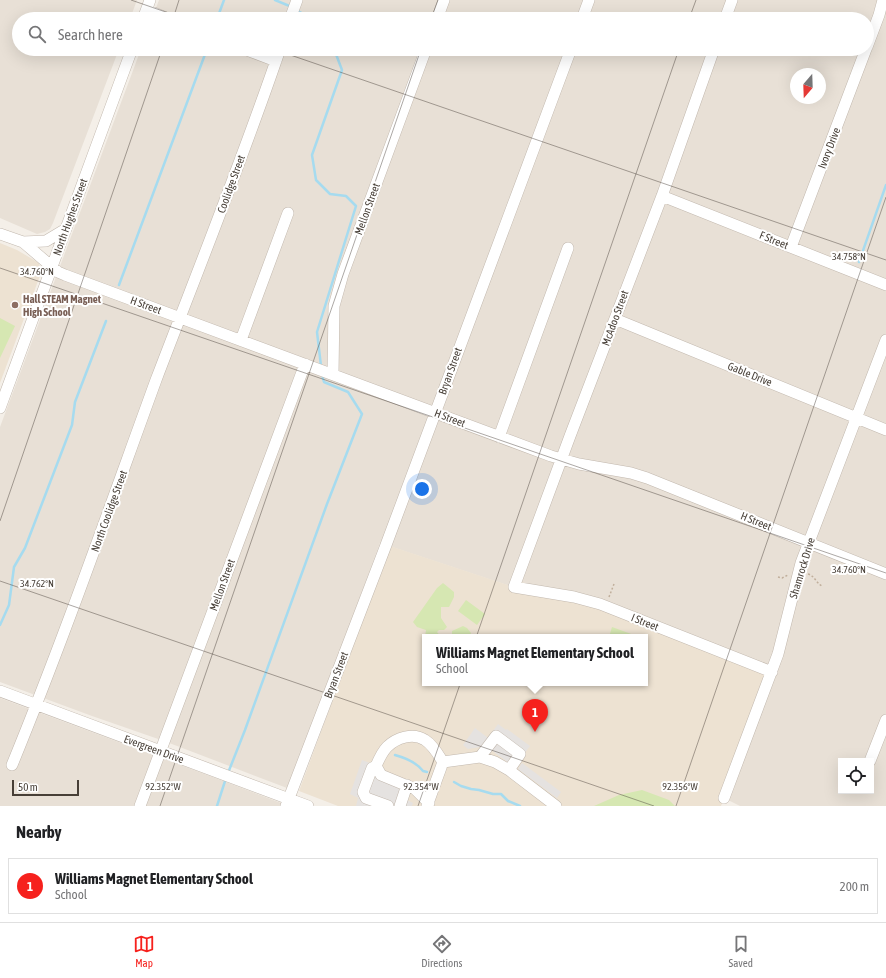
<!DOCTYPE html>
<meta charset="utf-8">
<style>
body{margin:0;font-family:"Asap Condensed",sans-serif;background:#f2f2f2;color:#202124}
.controls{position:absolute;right:12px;bottom:12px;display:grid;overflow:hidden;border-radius:0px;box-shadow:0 4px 16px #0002}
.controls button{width:36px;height:36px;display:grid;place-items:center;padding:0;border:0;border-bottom:1px solid #e0e0e0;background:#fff;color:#202124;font:20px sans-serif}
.compass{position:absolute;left:790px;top:68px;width:36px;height:36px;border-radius:50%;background:#fff;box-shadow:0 4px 16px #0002;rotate:199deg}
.scale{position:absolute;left:12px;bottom:10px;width:67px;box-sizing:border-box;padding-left:4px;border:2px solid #473f37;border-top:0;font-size:11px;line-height:14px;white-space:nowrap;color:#473f37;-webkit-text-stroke:3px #fff;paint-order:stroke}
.you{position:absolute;left:422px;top:489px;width:14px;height:14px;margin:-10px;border:3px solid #fff;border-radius:50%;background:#1a73e8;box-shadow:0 0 0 6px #1a73e833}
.badge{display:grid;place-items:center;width:26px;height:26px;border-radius:50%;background:#f6211d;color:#fff;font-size:13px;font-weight:700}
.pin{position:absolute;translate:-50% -33px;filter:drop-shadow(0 1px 2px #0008)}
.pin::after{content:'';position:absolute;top:21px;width:14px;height:12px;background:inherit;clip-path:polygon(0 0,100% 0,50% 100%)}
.popup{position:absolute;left:422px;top:634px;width:226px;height:52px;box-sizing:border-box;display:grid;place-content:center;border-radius:0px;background:#fff;filter:drop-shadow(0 1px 3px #0005);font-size:13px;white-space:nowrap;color:#757577}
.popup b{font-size:15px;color:#202124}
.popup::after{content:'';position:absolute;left:50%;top:100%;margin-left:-8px;border:8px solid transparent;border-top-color:#fff}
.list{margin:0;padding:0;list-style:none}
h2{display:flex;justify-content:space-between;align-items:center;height:52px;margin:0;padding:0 16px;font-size:17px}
h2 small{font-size:13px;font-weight:400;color:#757577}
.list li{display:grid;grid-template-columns:26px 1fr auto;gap:12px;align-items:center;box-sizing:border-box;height:56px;margin:0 8px 8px;padding:0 8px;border:1px solid #e0e0e0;border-radius:0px}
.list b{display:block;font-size:15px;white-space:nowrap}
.list p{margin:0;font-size:13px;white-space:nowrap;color:#757577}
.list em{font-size:13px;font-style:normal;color:#757577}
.icon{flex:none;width:22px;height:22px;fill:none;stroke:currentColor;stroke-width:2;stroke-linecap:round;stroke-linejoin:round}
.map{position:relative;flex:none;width:886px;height:806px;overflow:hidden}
.search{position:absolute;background:#fff;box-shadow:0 4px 16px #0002;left:12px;right:12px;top:12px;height:44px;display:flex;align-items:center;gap:10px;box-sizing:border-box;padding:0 14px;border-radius:22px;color:#757577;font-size:15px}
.sheet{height:116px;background:#fff}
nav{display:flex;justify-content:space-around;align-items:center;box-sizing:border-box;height:56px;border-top:1px solid #e0e0e0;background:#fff;font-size:11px;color:#757577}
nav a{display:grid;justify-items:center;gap:2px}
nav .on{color:#f6211d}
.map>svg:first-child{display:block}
.residential{fill:#e8e0d6;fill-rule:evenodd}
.education{fill:#ede2d2;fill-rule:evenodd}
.green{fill:#d6e7b2}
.parking{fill:#e5e2e0}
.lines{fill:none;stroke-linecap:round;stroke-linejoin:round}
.stream{stroke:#a6dbef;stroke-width:2.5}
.minor-casing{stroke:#c2b8ae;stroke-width:12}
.path{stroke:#c1af9c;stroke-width:1.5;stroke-dasharray:2 2;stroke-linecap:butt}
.minor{stroke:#fff;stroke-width:11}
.ticks{fill:none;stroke:#473f37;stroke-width:1;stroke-opacity:0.45}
.education-dot{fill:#8d6e63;stroke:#fff;stroke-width:1.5}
.labels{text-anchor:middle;stroke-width:4;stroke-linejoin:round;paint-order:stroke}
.street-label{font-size:11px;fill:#473f37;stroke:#fff}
.education-label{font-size:11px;font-weight:bold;fill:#785e54;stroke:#fff;text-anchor:start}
.ticks-label{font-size:10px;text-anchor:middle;fill:#473f37;stroke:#fff;stroke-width:4;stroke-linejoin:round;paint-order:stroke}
</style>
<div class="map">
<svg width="886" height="806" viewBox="0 0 886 806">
<rect width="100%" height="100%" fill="#f4efe8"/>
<path class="residential" d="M0 0H137L130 19H19V49H119L53 223 50 229 45 232 37 234 0 218Z
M159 0H886V806H740L724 798 771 672 380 543 315 718 287 788 164 741 92 716 0 682V427L141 49H867V19H152ZM796 74H820V98H796ZM841 761H871V791H841Z
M0 698 218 779 289 806H0Z"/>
<path class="education" d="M0 243 17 250 39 263 41 273 0 383Z
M390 546 514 587 586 600 772 672 721 806H338L299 791ZM425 637H645V683H425Z"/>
<path class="green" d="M0 318 15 326 0 358Z
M443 583 454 592V597L449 607H441V618L447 627 444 630H439L437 632 441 637H425L426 630 417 627 413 622 437 588Z
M466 600 485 614 477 625 458 611Z
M463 626 467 628 471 633 470 637H452V631Z
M612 627 634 635 633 637H609Z
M642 790 669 800 675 806H594L619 795Z"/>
<path class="parking" d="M498 724 506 730 507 729 530 746 514 767 486 746 468 749 463 745 475 728 488 738Z
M362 760 370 763 366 773 411 789 407 800 413 803 412 806H356L358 798 350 794Z
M522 763 561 792 557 798 518 769Z"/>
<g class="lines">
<path class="stream" d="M275 0 292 7
M296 10 313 19
M217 19 224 0
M859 262 886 185
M119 285 207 49
M321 366 317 332 356 206 346 196 330 194 316 180 312 155 342 70 334 49
M0 625 9 605 14 567 25 548 72 425 75 402 106 321
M395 755C406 758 416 762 423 771L427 772
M228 773 245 730 327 504 362 414 348 392 324 382 322 375
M454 782 461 786 471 789 479 790 493 794H501L508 801 520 806
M217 806 226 778"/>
<g class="minor-casing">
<path id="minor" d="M147 10 169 19
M143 19 150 0
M290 19 297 0
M437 19 444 0
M582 19 589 0
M725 19 732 0
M867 47 879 15 883 0
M244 49 276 61
M714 49 662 196 570 436 514 587 574 597 600 604 772 672
M662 196 886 285
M0 234 23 242 58 272 65 275 551 456 579 464 631 473 647 478 886 574
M23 242 46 241 66 229
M791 247 866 49
M615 319 886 430
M241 340 288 213
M333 374 334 306 343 274 426 49
M0 408 132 49
M499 437 568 248
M0 691 308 806
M480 757 496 736 520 754 509 770
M870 761 886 720
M443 762 480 757 495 762 509 770 556 806
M12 765C64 638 109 509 156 380 198 270 242 161 280 49
M376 766 372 768 363 792 366 798 388 806
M724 798 778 654 801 563 886 340
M429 803 415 789 381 775 376 766C379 759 382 752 387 747 396 738 413 732 425 740 433 745 438 754 443 762
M140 806 305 364
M286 806 386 545 571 49
M400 806 407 785
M427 806 443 762"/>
</g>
<path class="path" d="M808 574C815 576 816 583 822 586
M778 577 782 578 788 575
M609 597 614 584"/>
<use href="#minor" class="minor"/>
</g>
<path class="ticks" d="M131 0 186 19M173 19 179 0M431 19 438 0M689 19 696 0M273 49 886 260M0 268 886 573M0 521 162 49M0 581 654 806M160 806 421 49M418 806 679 49M676 806 886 197"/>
<circle class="education-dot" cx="15" cy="305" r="4"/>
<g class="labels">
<g class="street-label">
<text transform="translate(829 148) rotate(-69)" y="4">Ivory Drive</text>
<text transform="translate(231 184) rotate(-70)" y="4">Coolidge Street</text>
<text transform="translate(367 209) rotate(-70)" y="4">Mellon Street</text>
<text transform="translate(70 217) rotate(-70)" y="4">North Hughes Street</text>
<text transform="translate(774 240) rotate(22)" y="4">F Street</text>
<text transform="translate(146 305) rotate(20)" y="4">H Street</text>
<text transform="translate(615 318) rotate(-70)" y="4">McAdoo Street</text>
<text transform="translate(450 371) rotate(-70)" y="4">Bryan Street</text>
<text transform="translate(750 374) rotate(22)" y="4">Gable Drive</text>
<text transform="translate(450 418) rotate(21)" y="4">H Street</text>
<text transform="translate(109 511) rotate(-70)" y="4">North Coolidge Street</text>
<text transform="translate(756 521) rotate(22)" y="4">H Street</text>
<text transform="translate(802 568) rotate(-73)" y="4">Shamrock Drive</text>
<text transform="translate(222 585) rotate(-70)" y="4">Mellon Street</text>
<text transform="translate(645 622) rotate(22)" y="4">I Street</text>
<text transform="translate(336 675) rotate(-69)" y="4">Bryan Street</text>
<text transform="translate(154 749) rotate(20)" y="4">Evergreen Drive</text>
</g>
<g class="education-label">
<text x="23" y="303">Hall STEAM Magnet<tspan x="23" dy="13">High School</tspan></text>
</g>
</g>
<g class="ticks-label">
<text x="849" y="260">34.758°N</text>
<text x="37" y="275">34.760°N</text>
<text x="849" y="573">34.760°N</text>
<text x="37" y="587">34.762°N</text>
<text x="163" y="790">92.352°W</text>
<text x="421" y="790">92.354°W</text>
<text x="680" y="790">92.356°W</text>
</g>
</svg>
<div class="controls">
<button><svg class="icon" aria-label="locate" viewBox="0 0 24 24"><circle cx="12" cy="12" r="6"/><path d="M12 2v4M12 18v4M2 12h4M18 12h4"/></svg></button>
</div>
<svg class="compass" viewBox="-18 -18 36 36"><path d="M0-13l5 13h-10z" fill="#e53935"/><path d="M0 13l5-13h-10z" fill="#757577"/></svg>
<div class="scale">50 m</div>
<div class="you"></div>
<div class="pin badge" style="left:535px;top:732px">1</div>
<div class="popup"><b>Williams Magnet Elementary School</b>School</div>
<div class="search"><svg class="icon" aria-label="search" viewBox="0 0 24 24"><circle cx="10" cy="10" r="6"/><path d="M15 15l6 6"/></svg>Search here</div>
</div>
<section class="sheet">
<h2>Nearby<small></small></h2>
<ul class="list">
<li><span class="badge">1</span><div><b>Williams Magnet Elementary School</b><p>School</p></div><em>200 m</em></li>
</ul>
</section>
<nav>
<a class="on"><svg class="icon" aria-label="map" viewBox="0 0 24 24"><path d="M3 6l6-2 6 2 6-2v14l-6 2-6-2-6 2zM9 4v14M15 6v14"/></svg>Map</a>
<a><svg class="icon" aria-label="directions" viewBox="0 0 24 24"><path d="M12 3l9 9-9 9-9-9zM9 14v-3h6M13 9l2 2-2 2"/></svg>Directions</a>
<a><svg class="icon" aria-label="saved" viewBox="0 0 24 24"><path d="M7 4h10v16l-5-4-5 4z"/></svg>Saved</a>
</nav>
